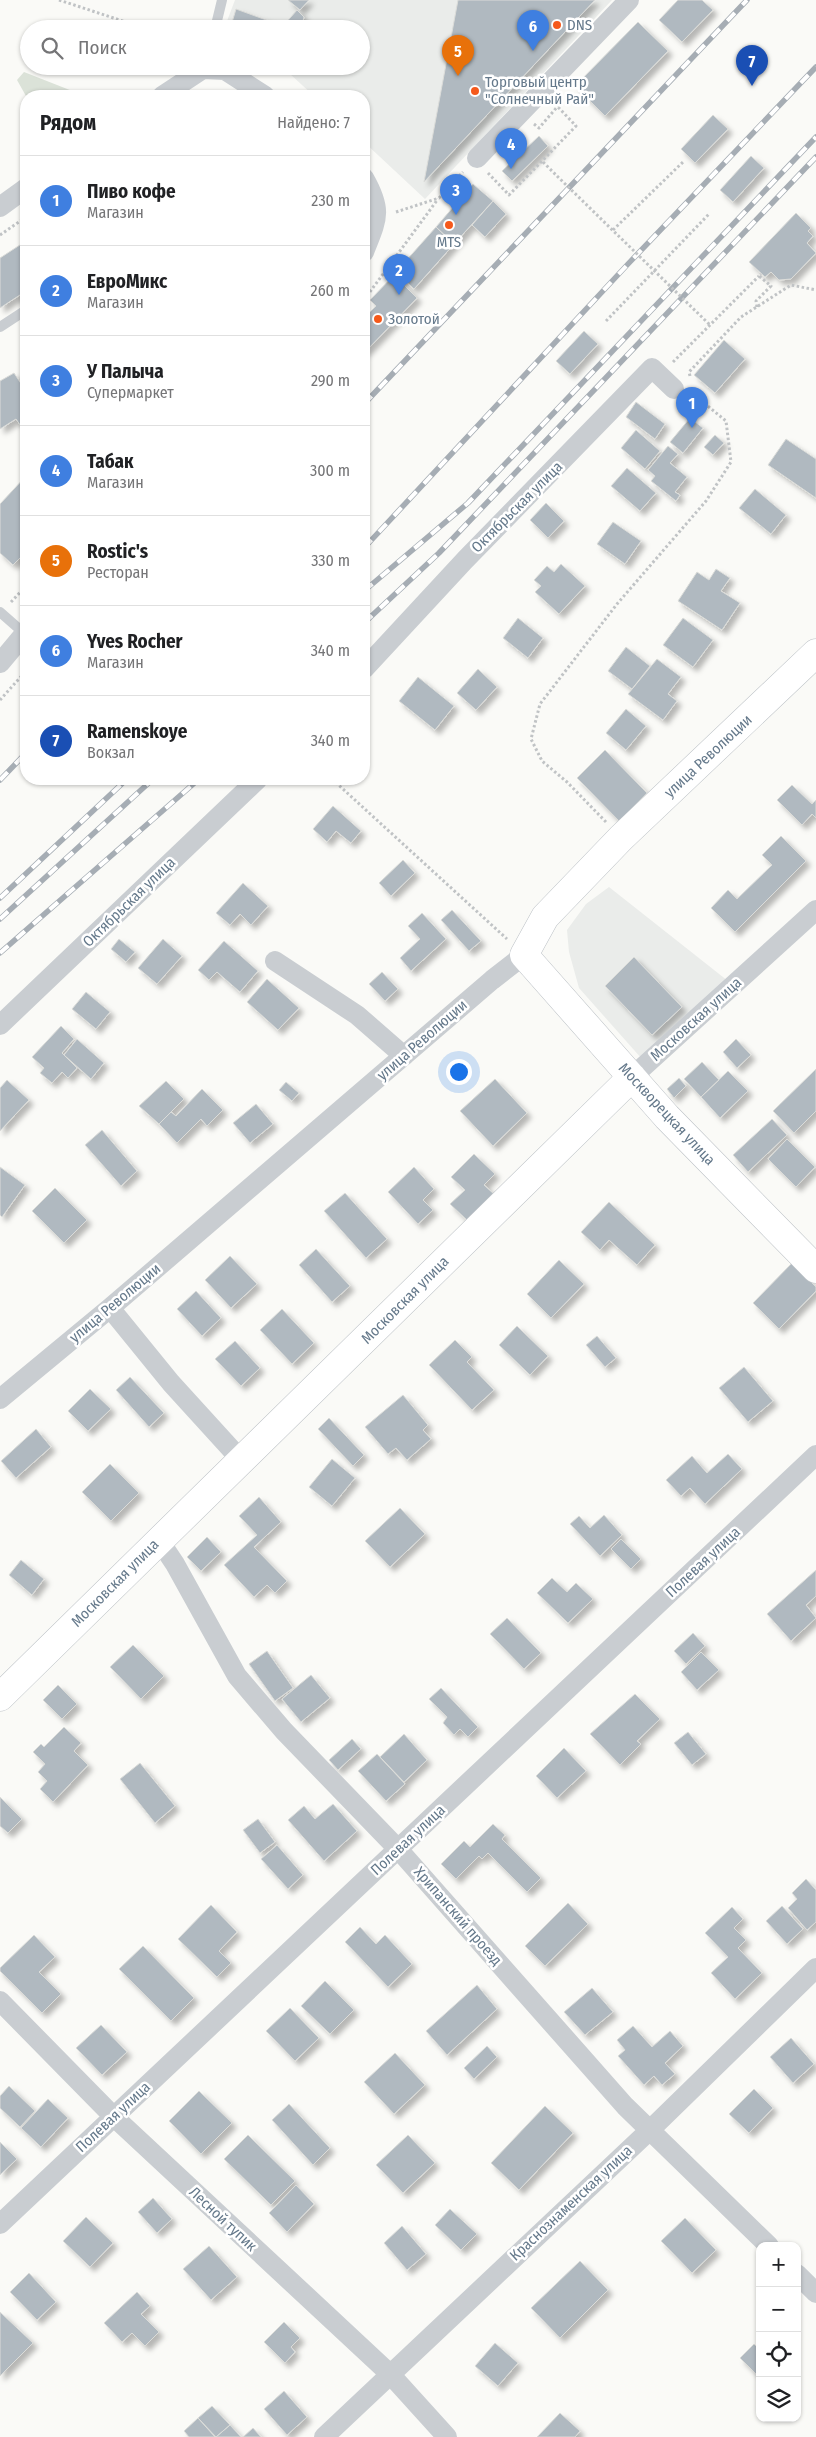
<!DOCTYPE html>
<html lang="ru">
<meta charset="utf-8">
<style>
body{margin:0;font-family:"Fira Sans Condensed",sans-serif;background:#f2f2f2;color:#202124}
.controls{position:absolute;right:15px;bottom:15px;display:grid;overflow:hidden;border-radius:10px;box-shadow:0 1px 4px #0004}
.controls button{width:45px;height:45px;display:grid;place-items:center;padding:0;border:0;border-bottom:1px solid #e0e0e0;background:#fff;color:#202124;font:25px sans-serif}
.you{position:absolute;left:458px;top:1071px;width:18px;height:18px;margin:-12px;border:4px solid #fff;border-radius:50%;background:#1a73e8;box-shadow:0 0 0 8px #1a73e833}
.badge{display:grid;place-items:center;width:32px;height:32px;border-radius:50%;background:#111827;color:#fff;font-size:16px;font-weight:700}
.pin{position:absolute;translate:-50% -41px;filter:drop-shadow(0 1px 2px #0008)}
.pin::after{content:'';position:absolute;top:26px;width:18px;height:15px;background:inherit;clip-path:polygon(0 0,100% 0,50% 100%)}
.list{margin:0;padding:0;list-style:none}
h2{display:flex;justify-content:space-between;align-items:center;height:65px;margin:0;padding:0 20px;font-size:21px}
h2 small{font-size:16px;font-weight:400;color:#757577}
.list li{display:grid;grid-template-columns:32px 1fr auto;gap:15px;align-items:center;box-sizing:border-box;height:90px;padding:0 20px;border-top:1px solid #e0e0e0}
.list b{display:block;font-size:19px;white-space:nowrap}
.list p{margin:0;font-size:16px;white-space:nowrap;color:#757577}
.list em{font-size:16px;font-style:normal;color:#757577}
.icon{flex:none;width:28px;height:28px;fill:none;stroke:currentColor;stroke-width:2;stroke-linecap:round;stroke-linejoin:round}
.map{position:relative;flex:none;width:816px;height:2437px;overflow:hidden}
.search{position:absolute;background:#fff;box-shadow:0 1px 4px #0004;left:20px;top:20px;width:350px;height:55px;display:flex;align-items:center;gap:12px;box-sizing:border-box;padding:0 18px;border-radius:28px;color:#757577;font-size:19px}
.panel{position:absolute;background:#fff;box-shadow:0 1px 4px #0004;left:20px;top:90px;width:350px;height:695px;border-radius:20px}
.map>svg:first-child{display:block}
.built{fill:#eaecea}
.green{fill:#dbe2d8}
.building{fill:#b0b9c0;stroke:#dbdcd9;filter:url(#shadow)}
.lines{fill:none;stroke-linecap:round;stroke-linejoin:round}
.secondary-casing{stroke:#bbc0c5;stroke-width:29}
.path{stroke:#c0c3c5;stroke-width:3;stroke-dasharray:2.5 2.5;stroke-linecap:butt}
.lane{stroke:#c9cdd1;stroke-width:10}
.street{stroke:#c9cdd1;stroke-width:20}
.secondary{stroke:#fff;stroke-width:28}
.rail-casing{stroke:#a6adb4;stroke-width:5.5}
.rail{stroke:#fff;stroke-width:4;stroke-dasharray:11;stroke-linecap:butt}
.path-bridge{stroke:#c0c3c5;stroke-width:3;stroke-dasharray:2.5 2.5;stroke-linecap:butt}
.poi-dot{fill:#f5591b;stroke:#fff;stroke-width:2}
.labels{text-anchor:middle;stroke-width:5;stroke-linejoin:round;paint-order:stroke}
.poi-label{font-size:15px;fill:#65798b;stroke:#fff;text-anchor:start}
.street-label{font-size:15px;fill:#65798b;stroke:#fff}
</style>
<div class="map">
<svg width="816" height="2437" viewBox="0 0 816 2437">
<defs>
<filter id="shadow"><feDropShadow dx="4.5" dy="4.5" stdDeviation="2.5" flood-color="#0004"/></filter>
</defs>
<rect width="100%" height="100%" fill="#fafaf7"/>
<path class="built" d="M235 0H612L425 199 364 142V96H314L290 74 267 66H361V29H224Z
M609 887 728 981 642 1059 579 988 569 952 567 930 586 904Z"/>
<path class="green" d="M24 72 85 96H26L17 80Z"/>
<path class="building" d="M288 0H309L300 10Z
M458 0H595L424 182Z
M678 0H702L713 10 682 42 659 20Z
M236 9 283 26 297 10 304 17 301 29H230Z
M638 22 668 51 605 116 575 86Z
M713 115 728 129 695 163 681 149Z
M539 136 548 146 512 181 502 171Z
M751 156 764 168 733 202 720 190Z
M473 184 493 201 454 244 436 227Z
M493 201 506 214 485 237 472 225Z
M796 213 811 228 808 231 813 236 807 243 816 253 791 279 779 280 771 272 765 277 749 262Z
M436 227 454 244 414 289 396 272Z
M26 241V291L0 308V258Z
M394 275 417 298 364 353V318L376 306 370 300Z
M584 331 598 344 570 374 556 361Z
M724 340 745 359 715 393 694 375Z
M14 373 26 391V423L21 426 16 419 0 429V381Z
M636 402 665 424 655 439 626 417Z
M690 418 703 428 683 453 670 442Z
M636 430 660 451 645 469 621 448Z
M715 435 724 443 713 455 704 447Z
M786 439 816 459V498L768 465Z
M668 446 678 454 670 463 687 477 675 492 680 495 676 501 651 481 655 476 648 470Z
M627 468 656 493 640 511 611 486Z
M26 476V552L13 565 0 553V504Z
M755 489 786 515 771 534 739 508Z
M546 503 564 521 548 538 530 520Z
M613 522 641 541 625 564 597 544Z
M561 564 585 586 559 614 535 592 541 586 534 580 547 566 554 572Z
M716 569 730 578 721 591 740 603 722 630 678 601 697 572 709 580Z
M518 618 543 638 528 658 503 638Z
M683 618 713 640 693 667 663 645Z
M626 647 650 666 632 689 608 671Z
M657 659 681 677 668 694 677 701 663 720 628 694Z
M478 669 497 687 476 710 457 693Z
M418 677 454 706 435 730 399 701Z
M626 709 646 726 626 750 606 733Z
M605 750 647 793 619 821 577 778Z
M792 785 812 804 816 800V818L812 814 802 825 777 800Z
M333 806 361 831 351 843 336 831 327 842 313 829Z
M781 836 806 861 735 932 711 908 728 890 737 899 772 865 762 855Z
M403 860 415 873 391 896 379 883Z
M243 883 268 906 251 925 240 914 230 925 216 913Z
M452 910 481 941 469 951 441 920Z
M422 913 446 939 411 971 400 958 420 939 408 926Z
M119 939 135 952 126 962 111 949Z
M163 939 182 956 157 984 138 968Z
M224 941 258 971 240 992 217 972 209 980 198 970Z
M634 957 682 1007 652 1035 605 986Z
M382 972 398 989 385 1001 369 984Z
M267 979 299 1008 278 1030 247 1002Z
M86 992 110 1012 96 1029 72 1009Z
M61 1026 74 1039 62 1053 77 1068 68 1078 62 1072 52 1083 40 1073 44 1068 32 1057Z
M77 1039 104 1063 91 1079 64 1055Z
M736 1039 751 1055 737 1068 723 1052Z
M702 1062 719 1080 701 1097 684 1079Z
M816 1069V1111L794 1133 773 1111Z
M728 1071 748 1091 720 1118 701 1097Z
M679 1078 686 1086 674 1098 667 1089Z
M495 1079 527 1113 493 1146 460 1111Z
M7 1080 29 1100 0 1131V1088Z
M166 1081 184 1099 159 1124 139 1106Z
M286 1082 299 1093 292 1101 279 1090Z
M202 1089 223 1110 207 1126 201 1119 177 1143 159 1124 171 1112 176 1116Z
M256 1104 273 1124 250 1143 233 1123Z
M772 1119 787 1135 748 1172 733 1155Z
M102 1130 137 1171 121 1186 85 1145Z
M787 1139 815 1167 796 1187 768 1159Z
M474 1154 495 1174 484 1185 495 1195 469 1222 450 1204 465 1190 451 1177Z
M0 1167 25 1185 2 1217 0 1215Z
M414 1167 434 1189 423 1200 433 1210 418 1224 388 1192Z
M55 1188 87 1220 64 1243 32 1211Z
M345 1193 387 1239 366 1258 324 1211Z
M609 1202 655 1245 637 1265 609 1240 600 1250 581 1232Z
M316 1249 350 1286 332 1302 299 1265Z
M230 1256 257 1284 231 1308 205 1280Z
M559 1260 584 1284 551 1318 527 1294Z
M792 1263 816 1287V1291L779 1329 753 1303Z
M196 1291 221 1318 202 1336 177 1309Z
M282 1309 314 1343 292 1364 260 1330Z
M517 1326 548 1356 530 1375 499 1345Z
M597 1336 616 1358 605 1367 586 1345Z
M455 1340 472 1357 467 1362 494 1390 472 1410 429 1365Z
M235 1341 260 1368 241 1386 215 1359Z
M744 1367 773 1401 748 1422 719 1388Z
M130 1377 164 1413 149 1427 116 1390Z
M90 1389 111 1409 88 1431 68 1411Z
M403 1395 428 1425 423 1430 431 1439 407 1460 396 1448 388 1454 365 1427Z
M329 1418 364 1455 353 1466 318 1429Z
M36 1429 51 1447 16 1478 1 1461Z
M728 1454 742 1469 705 1504 690 1488 681 1496 666 1480 692 1456 707 1473Z
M332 1459 355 1478 332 1506 309 1487Z
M110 1464 139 1493 111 1521 82 1492Z
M259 1497 281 1522 254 1547 287 1581 275 1593 267 1585 254 1597 224 1565 257 1535 239 1516Z
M400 1508 425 1534 390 1567 365 1541Z
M604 1515 622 1535 600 1556 570 1524 579 1516 590 1528Z
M207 1537 221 1552 201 1571 187 1557Z
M621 1539 641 1559 631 1569 611 1549Z
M21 1560 44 1579 32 1595 9 1575Z
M816 1570V1596L806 1605 816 1618 791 1641 767 1614Z
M552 1578 567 1592 576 1583 593 1599 568 1623 537 1593Z
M507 1618 541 1653 524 1669 490 1634Z
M693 1633 705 1646 686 1664 674 1651Z
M133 1645 164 1676 141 1699 110 1667Z
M267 1651 293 1688 275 1701 249 1664Z
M701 1652 719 1670 697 1690 681 1672Z
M311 1675 330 1698 301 1722 282 1699Z
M58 1685 77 1704 62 1719 43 1700Z
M441 1688 478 1727 468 1737 460 1729 454 1735 443 1723 447 1717 429 1699Z
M635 1694 660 1719 637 1741 641 1744 620 1765 590 1734Z
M64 1727 81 1743 74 1751 88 1765 53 1802 40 1789 47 1781 38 1772 45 1764 33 1752 41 1744 44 1747Z
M688 1732 706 1754 692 1765 674 1743Z
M404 1734 427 1760 404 1782 380 1757Z
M352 1739 361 1749 338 1770 329 1760Z
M564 1748 586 1771 557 1798 536 1776Z
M377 1754 405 1784 386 1801 358 1771Z
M140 1763 175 1806 155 1823 120 1779Z
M0 1797 22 1819 8 1833 0 1826Z
M333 1804 357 1831 324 1861 288 1820 304 1806 315 1819Z
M258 1819 275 1842 260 1853 243 1830Z
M493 1824 505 1835 502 1839 541 1878 527 1892 488 1853 482 1859 479 1856 456 1879 441 1864 464 1841 470 1847Z
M277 1845 303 1875 288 1889 261 1859Z
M806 1879 816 1890V1922L807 1930 788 1908 797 1899 792 1893Z
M568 1903 588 1924 545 1966 525 1946Z
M211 1905 237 1932 219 1951 231 1963 217 1977 178 1939Z
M782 1906 803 1929 787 1944 766 1921Z
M732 1907 743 1919 734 1928 746 1940 738 1948 762 1973 735 1999 711 1973 728 1957 705 1933Z
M360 1927 376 1944 385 1935 412 1964 388 1987 345 1942Z
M34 1935 55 1957 39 1972 61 1994 42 2013 0 1971V1968Z
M143 1946 194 1998 171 2021 119 1969Z
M325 1981 354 2010 330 2034 301 2006Z
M477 1985 497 2009 447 2055 426 2031Z
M592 1988 613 2012 585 2035 564 2012Z
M290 2008 319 2038 295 2061 266 2031Z
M101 2025 127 2052 102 2075 76 2048Z
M633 2026 652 2047 670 2031 683 2046 665 2063 675 2074 662 2085 654 2076 644 2085 618 2056 625 2050 617 2040Z
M791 2038 814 2064 793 2083 770 2057Z
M487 2046 497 2057 474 2079 464 2068Z
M395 2053 425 2085 394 2114 364 2082Z
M9 2086 35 2111 20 2127 0 2108V2096Z
M754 2089 773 2108 749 2133 729 2114Z
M199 2091 232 2123 201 2154 169 2121Z
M48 2099 68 2118 41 2147 21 2128Z
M289 2104 330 2148 313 2165 272 2120Z
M545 2106 573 2133 519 2190 491 2163Z
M248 2135 295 2181 271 2205 224 2159Z
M408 2135 435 2163 403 2193 376 2165Z
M0 2142 17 2159 0 2175Z
M296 2185 314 2204 287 2232 269 2213Z
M153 2198 172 2219 157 2233 138 2212Z
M450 2209 477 2234 461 2250 435 2225Z
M86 2217 113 2243 90 2267 63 2241Z
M685 2218 716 2250 692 2273 661 2241Z
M402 2226 426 2254 407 2270 384 2243Z
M209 2246 237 2277 211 2300 183 2269Z
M580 2261 608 2290 560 2338 531 2308Z
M29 2273 56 2302 37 2320 10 2292Z
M137 2292 150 2306 141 2314 159 2332 145 2346 132 2333 122 2342 104 2323Z
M0 2312 33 2343 0 2376Z
M284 2322 300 2338 291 2347 295 2352 285 2363 264 2342Z
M495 2343 518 2363 498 2386 475 2366Z
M754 2344 760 2350V2378L740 2358Z
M284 2391 307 2417 287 2435 264 2409Z
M212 2406 230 2425 216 2437 198 2418Z
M560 2413 580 2431 575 2437H537Z
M198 2418 215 2437H189L184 2431Z
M230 2425 241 2437H216Z
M253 2428 261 2437H243Z"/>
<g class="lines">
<g class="secondary-casing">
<path id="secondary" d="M816 653 621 838 545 917 524 955 667 1117 816 1269
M0 1697 632 1077"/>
</g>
<path class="path" d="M59 0 147 29
M207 96 215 91
M534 124 539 128 558 106
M543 162 557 176
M488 173 509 195 576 126 558 107
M396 212 439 198 463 172
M613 230 683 162
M0 235 26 217
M364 300 438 199
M757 307 756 301 771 286 759 276 761 274
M606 321 709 214
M673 362 759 276
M690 376 689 372 741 317 791 285 816 290
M11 602 26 586
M0 700 26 671
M332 779 507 939
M606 822 567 782 542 761 531 739 540 704 617 604 706 501 731 462 726 421 693 394"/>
<path class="lane" d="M215 29 222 0
M0 327 26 310
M0 612 25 634"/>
<path class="street" d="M162 96 203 69 225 70 265 96
M477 158 629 0
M364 178C383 211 377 219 364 252
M0 207 26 188
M0 663 26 632
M364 669 465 560 652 368 674 389
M275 961 357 1015 404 1056
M0 1025 258 779
M632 1077 816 910
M110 1308 171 1383 242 1461
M0 1399 110 1308 492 980 524 955
M159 1540 175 1564 237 1676 284 1731 398 1849 625 2106 769 2246
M0 2001 113 2116 390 2374 447 2437
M0 2224 816 1455
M797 2274 816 2293
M324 2437 651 2129 816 1968"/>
<use href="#secondary" class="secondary"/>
<g class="rail-casing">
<path id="rail" d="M364 404 747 0
M364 548 628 264 816 67
M364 591 468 503 816 137
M364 623 439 553 816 157
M0 780 26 753
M0 898 127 779
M0 919 153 779
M0 953 199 779"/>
</g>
<use href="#rail" class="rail"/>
<path class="path-bridge" d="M557 176 710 325"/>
</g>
<g class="poi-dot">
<circle cx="557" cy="25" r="5"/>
<circle cx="475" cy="91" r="5"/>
<circle cx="449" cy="225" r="5"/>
<circle cx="378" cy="319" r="5"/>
</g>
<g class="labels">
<g class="poi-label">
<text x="567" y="30">DNS</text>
<text x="485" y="87">Торговый центр<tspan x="485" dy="17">"Солнечный Рай"</tspan></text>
<text x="449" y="247" text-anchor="middle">MTS</text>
<text x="388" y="324">Золотой</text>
</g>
<g class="street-label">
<text transform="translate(517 507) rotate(-45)" y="5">Октябрьская улица</text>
<text transform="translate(708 756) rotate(-43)" y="5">улица Революции</text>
<text transform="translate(129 902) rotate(-44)" y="5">Октябрьская улица</text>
<text transform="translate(696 1019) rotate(-42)" y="5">Московская улица</text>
<text transform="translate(422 1040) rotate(-41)" y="5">улица Революции</text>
<text transform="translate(667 1114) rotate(47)" y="5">Москворецкая улица</text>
<text transform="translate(405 1300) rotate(-45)" y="5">Московская улица</text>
<text transform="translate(115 1303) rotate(-40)" y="5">улица Революции</text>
<text transform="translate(703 1562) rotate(-43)" y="5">Полевая улица</text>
<text transform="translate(115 1583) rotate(-45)" y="5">Московская улица</text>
<text transform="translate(408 1840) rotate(-43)" y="5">Полевая улица</text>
<text transform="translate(458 1916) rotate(49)" y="5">Хрипанский проезд</text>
<text transform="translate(113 2117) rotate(-43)" y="5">Полевая улица</text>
<text transform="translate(571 2203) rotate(-43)" y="5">Краснознаменская улица</text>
<text transform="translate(223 2219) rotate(43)" y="5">Лесной тупик</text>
</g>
</g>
</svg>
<div class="controls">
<button>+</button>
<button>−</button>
<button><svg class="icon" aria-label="locate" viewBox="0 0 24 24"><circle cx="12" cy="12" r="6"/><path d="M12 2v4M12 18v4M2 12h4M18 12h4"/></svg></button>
<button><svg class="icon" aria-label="layers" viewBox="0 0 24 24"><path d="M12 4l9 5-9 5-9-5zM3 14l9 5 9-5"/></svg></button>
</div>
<div class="you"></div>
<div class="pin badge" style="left:692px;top:428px;background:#3f7fe0">1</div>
<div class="pin badge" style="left:399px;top:295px;background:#3f7fe0">2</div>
<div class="pin badge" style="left:456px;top:215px;background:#3f7fe0">3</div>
<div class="pin badge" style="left:511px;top:169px;background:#3f7fe0">4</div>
<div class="pin badge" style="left:458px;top:76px;background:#e8710a">5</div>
<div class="pin badge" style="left:533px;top:51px;background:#3f7fe0">6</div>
<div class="pin badge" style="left:752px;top:86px;background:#1a4fb4">7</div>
<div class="search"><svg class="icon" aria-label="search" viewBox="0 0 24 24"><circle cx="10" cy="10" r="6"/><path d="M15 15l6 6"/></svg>Поиск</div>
<section class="panel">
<h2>Рядом<small>Найдено: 7</small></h2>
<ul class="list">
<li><span class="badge" style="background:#3f7fe0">1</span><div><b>Пиво кофе</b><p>Магазин</p></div><em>230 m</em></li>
<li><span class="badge" style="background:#3f7fe0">2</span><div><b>ЕвроМикс</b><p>Магазин</p></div><em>260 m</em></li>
<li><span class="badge" style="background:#3f7fe0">3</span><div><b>У Палыча</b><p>Супермаркет</p></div><em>290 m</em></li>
<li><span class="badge" style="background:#3f7fe0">4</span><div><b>Табак</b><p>Магазин</p></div><em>300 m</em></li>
<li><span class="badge" style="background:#e8710a">5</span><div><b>Rostic's</b><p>Ресторан</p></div><em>330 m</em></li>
<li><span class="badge" style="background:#3f7fe0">6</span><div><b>Yves Rocher</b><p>Магазин</p></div><em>340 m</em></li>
<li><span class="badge" style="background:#1a4fb4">7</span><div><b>Ramenskoye</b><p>Вокзал</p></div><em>340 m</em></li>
</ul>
</section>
</div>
